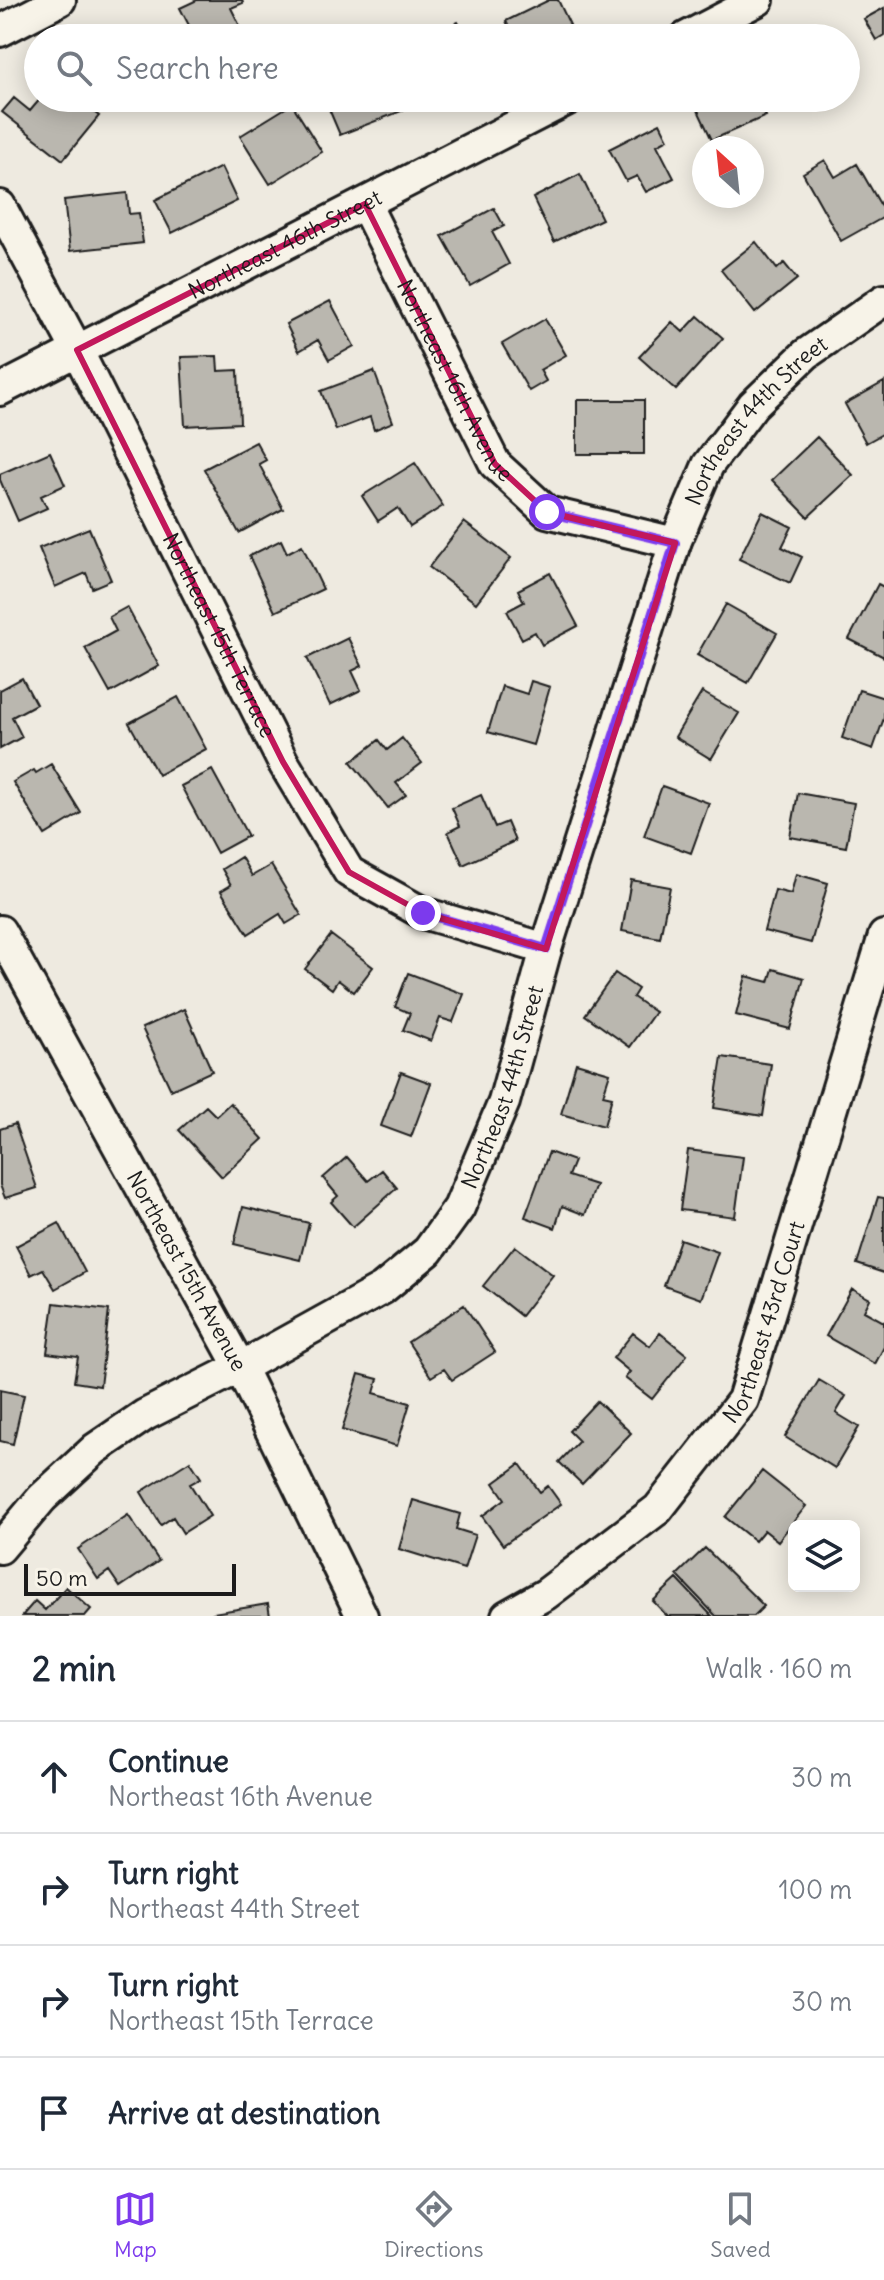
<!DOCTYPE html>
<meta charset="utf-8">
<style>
body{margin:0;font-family:Delius,sans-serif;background:#f6f6f7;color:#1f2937}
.controls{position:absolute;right:24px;bottom:24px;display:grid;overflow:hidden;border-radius:12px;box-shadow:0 4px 20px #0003}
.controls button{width:72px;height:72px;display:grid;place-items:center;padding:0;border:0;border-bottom:2px solid #e0e1e3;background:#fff;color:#1f2937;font:40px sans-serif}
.compass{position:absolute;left:692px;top:136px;width:72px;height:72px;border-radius:50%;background:#fff;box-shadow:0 4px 20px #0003;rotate:333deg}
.scale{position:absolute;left:24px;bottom:20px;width:212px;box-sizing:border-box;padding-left:8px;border:4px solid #1c1c1c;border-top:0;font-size:22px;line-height:28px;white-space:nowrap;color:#1c1c1c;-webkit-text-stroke:6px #f7f3e8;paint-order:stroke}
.stop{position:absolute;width:24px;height:24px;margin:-18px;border:6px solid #7c3aed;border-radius:50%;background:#fff}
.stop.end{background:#7c3aed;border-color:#fff;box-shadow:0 2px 8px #0008}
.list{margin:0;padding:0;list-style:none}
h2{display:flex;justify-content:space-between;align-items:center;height:104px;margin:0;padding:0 32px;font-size:34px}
h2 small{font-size:26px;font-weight:400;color:#747a83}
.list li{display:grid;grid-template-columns:52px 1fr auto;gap:24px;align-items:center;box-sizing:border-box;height:112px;padding:0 32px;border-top:2px solid #e0e1e3}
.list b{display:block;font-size:30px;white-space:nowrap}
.list p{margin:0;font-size:26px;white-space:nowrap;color:#747a83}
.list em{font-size:26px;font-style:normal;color:#747a83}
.icon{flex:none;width:44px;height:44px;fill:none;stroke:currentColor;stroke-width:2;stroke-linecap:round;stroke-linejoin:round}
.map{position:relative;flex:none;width:884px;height:1616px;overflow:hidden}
.search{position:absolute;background:#fff;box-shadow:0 4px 20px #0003;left:24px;right:24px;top:24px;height:88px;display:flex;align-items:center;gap:20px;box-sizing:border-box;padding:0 28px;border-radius:44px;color:#747a83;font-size:30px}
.sheet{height:552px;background:#fff}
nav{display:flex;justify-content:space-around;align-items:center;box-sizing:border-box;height:112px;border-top:2px solid #e0e1e3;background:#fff;font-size:22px;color:#747a83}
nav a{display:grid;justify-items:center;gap:4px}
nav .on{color:#7c3aed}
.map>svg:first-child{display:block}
.building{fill:#bab7af;stroke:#1c1c1c;stroke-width:2}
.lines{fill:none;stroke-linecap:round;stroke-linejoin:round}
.minor-casing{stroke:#1c1c1c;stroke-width:36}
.minor{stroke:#f7f3e8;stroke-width:30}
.route{stroke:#7c3aed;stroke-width:10}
.marked{fill:none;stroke:#c2185b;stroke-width:6;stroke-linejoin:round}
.labels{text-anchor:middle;stroke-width:6;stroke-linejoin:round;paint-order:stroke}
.street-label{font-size:22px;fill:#1c1c1c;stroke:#f7f3e8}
</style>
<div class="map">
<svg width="884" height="1616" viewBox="0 0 884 1616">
<rect width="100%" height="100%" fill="#eeeae0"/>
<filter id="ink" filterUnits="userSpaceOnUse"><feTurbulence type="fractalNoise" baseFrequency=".0125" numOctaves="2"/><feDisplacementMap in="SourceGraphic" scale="16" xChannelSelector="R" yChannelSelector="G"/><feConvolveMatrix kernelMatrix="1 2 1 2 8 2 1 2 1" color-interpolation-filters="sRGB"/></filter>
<g filter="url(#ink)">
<path class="building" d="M197 0H242L243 3 231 8 246 38H184L193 33 180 8Z
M549 0H558L570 25 542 38H514L506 21Z
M884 8V35L876 40 864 19Z
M458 22 466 38H430L429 36Z
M14 98 30 111 41 98H75L99 116 63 160 2 112Z
M335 98H400L404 110 340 135 326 102Z
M714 98H757L766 116 712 140 696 106Z
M292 104 322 152 270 184 240 136Z
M660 123 668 139 657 145 674 178 646 192 637 176 626 181 609 149Z
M825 160 835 177 857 164 884 211V217L841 241 803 173Z
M221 167 237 201 172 233 155 200Z
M580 174 602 219 554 242 533 198Z
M127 193 129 214 139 213 143 243 70 251 64 200Z
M494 208 504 226 492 232 509 264 470 286 442 236Z
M756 242 777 269 784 263 797 279 755 313 721 270Z
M330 301 354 346 329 360 318 340 299 351 286 324Z
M698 316 723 338 676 390 639 357 672 322 683 332Z
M545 319 566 355 540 370 546 381 529 391 502 344Z
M217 356 218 371 238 370 240 423 185 426 181 357Z
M374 371 393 422 374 430 370 417 336 430 321 391Z
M884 382V433L866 443 845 404Z
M577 400H644V454H577Z
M817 437 853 475 808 517 772 480Z
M256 442 266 460 259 464 283 509 239 533 204 469Z
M50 452 65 485 41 496 47 508 18 521 0 480V474Z
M415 463 443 506 410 527 398 508 378 521 362 496Z
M762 512 792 527 782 547 802 557 790 583 739 559Z
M464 522 511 558 476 603 429 567Z
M89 528 111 580 92 588 86 573 55 587 39 548Z
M281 540 287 553 302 545 323 589 275 612 249 556Z
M550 573 578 626 542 645 535 632 522 639 507 611 524 602 518 590Z
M878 584 884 587V657L849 639Z
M726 604 777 633 748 683 697 655Z
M127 607 159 666 110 693 85 648 116 631 109 617Z
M348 638 362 666 352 671 361 690 330 705 307 658Z
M22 678 36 704 12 717 22 737 0 749V690Z
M531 681 550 687 533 745 488 732 502 686 527 694Z
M859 690 884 698V718L873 749 842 738Z
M702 692 739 713 711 759 675 737Z
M178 697 206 749 158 775 129 723Z
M402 738 422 763 396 783 406 795 388 808 351 762 379 740 387 750Z
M51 764 81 813 45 835 13 782 34 770 36 773Z
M212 770 248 836 217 853 181 786Z
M662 786 709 803 691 853 644 836Z
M798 793 854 803 846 847 790 837Z
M481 795 495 827 507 822 515 841 463 865 448 832 460 826 452 808Z
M241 857 252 876 271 865 301 915 286 924 280 914 248 934 221 891 231 885 222 869Z
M796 874 828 883 811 943 764 931 775 890 791 894Z
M631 880 670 887 660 938 622 931Z
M331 935 373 967 354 992 338 980 332 989 305 969Z
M773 969 804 978 790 1029 736 1015 746 976 769 982Z
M408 973 464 994 453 1022 440 1018 431 1041 403 1030 410 1013 395 1007Z
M615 973 638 989 633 997 655 1012 630 1047 585 1015Z
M184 1009 212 1071 171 1090 142 1028Z
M722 1057 771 1064 763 1116 714 1108Z
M576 1063 610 1073 603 1095 612 1097 604 1126 561 1114Z
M401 1072 431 1083 411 1137 381 1126Z
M230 1103 263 1139 222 1177 179 1130 206 1106 216 1116Z
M15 1124 37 1188 5 1198 0 1185V1129Z
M688 1150 743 1157 735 1217 680 1210Z
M549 1152 574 1161 568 1176 596 1185 585 1215 562 1206 555 1228 525 1217Z
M347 1157 368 1181 382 1170 397 1188 353 1227 331 1202 338 1196 323 1178Z
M878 1197 884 1198V1273L857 1264Z
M243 1207 309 1223 300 1260 234 1244Z
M59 1223 85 1272 55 1289 43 1269 31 1275 16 1246Z
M680 1239 718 1252 701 1299 664 1286Z
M515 1246 553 1275 521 1316 483 1286Z
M852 1289 870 1299 864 1311 884 1322V1347L875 1364 826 1336Z
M54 1303 109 1310 100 1386 74 1382 78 1357 47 1353Z
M464 1305 495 1352 452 1380 444 1369 431 1377 408 1342Z
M633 1333 650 1346 660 1333 687 1355 652 1399 625 1378 630 1372 613 1358Z
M359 1374 378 1379 374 1393 410 1403 397 1446 342 1430Z
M819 1380 846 1396 836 1413 859 1427 835 1468 785 1437Z
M0 1390 24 1395 13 1444 0 1441Z
M597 1401 631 1433 582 1484 559 1462 579 1441 569 1431Z
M190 1461 201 1478 190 1484 210 1516 183 1533 173 1517 161 1525 141 1492Z
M520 1464 540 1492 548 1486 561 1504 503 1545 482 1516 505 1499 494 1483Z
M762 1471 806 1506 778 1541 764 1530 755 1541 725 1517Z
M413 1500 460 1514 456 1529 475 1535 464 1569 399 1549Z
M128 1515 159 1561 120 1587 109 1571 98 1579 78 1549Z
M705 1548 764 1606 754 1616H716L677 1575Z
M677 1579 712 1616H667L653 1601Z
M66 1587 91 1609 85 1616H22L35 1601 45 1610Z
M268 1604 270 1616H214L213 1613Z"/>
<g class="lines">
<g class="minor-casing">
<g id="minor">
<path d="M0 31 60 0"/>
<path d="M685 38 758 0"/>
<path id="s1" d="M365 204 495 464 547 512 675 543"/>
<path id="s2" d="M0 206 77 350 283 762 349 872 423 913 546 949"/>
<path id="s3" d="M0 390 570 98"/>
<path id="s4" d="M0 931 240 1367 362 1616"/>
<path id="s5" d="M0 1548 42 1498 95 1449 145 1415 250 1362 382 1289 428 1251 459 1208 504 1102 546 949 675 543 708 465 753 405 806 354 884 300"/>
<path id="s6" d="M507 1616 546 1594 658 1509 743 1400 884 936"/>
</g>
</g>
<use href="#minor" class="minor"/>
</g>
</g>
<g class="lines" filter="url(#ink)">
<path class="route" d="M423 913 546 949 675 543 547 512"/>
</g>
<path class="marked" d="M365 204 495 464 547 512 675 543 546 949 423 913 349 872 283 762 77 350Z"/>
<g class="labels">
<g class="street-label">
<text dy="8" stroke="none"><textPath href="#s3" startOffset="320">Northeast 46th Street</textPath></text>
<text dy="8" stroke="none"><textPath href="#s1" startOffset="198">Northeast 16th Avenue</textPath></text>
<text dy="8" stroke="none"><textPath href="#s5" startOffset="1428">Northeast 44th Street</textPath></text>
<text dy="8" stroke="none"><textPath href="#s2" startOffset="482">Northeast 15th Terrace</textPath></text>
<text dy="8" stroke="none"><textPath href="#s5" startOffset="708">Northeast 44th Street</textPath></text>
<text dy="8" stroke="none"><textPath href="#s4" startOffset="388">Northeast 15th Avenue</textPath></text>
<text dy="8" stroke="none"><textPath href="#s6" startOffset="404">Northeast 43rd Court</textPath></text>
</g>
</g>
</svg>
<div class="controls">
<button><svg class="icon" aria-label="layers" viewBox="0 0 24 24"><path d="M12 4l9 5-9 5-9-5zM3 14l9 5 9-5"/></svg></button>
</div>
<svg class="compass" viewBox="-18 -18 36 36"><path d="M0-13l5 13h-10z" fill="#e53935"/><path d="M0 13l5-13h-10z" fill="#747a83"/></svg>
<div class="scale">50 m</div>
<div class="stop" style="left:547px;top:512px"></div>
<div class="stop end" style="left:423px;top:913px"></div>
<div class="search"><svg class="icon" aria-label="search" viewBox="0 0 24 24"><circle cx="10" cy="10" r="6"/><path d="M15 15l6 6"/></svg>Search here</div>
</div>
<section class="sheet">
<h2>2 min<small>Walk · 160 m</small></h2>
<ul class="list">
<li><svg class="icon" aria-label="ahead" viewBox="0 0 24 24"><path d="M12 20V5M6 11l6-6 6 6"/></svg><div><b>Continue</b><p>Northeast 16th Avenue</p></div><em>30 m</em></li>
<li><svg class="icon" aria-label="right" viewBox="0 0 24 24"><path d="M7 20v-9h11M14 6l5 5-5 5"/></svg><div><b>Turn right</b><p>Northeast 44th Street</p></div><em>100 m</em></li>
<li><svg class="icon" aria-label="right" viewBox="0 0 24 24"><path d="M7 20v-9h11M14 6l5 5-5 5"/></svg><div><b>Turn right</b><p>Northeast 15th Terrace</p></div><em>30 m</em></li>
<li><svg class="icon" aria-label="arrive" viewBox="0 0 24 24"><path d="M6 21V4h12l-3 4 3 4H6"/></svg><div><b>Arrive at destination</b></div></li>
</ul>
</section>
<nav>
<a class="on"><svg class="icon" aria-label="map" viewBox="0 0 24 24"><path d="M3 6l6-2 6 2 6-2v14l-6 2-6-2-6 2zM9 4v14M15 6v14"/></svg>Map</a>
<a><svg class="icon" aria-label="directions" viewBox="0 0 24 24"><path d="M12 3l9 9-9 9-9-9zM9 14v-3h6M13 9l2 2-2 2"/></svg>Directions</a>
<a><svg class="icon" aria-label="saved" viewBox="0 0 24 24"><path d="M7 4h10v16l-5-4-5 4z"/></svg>Saved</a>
</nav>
